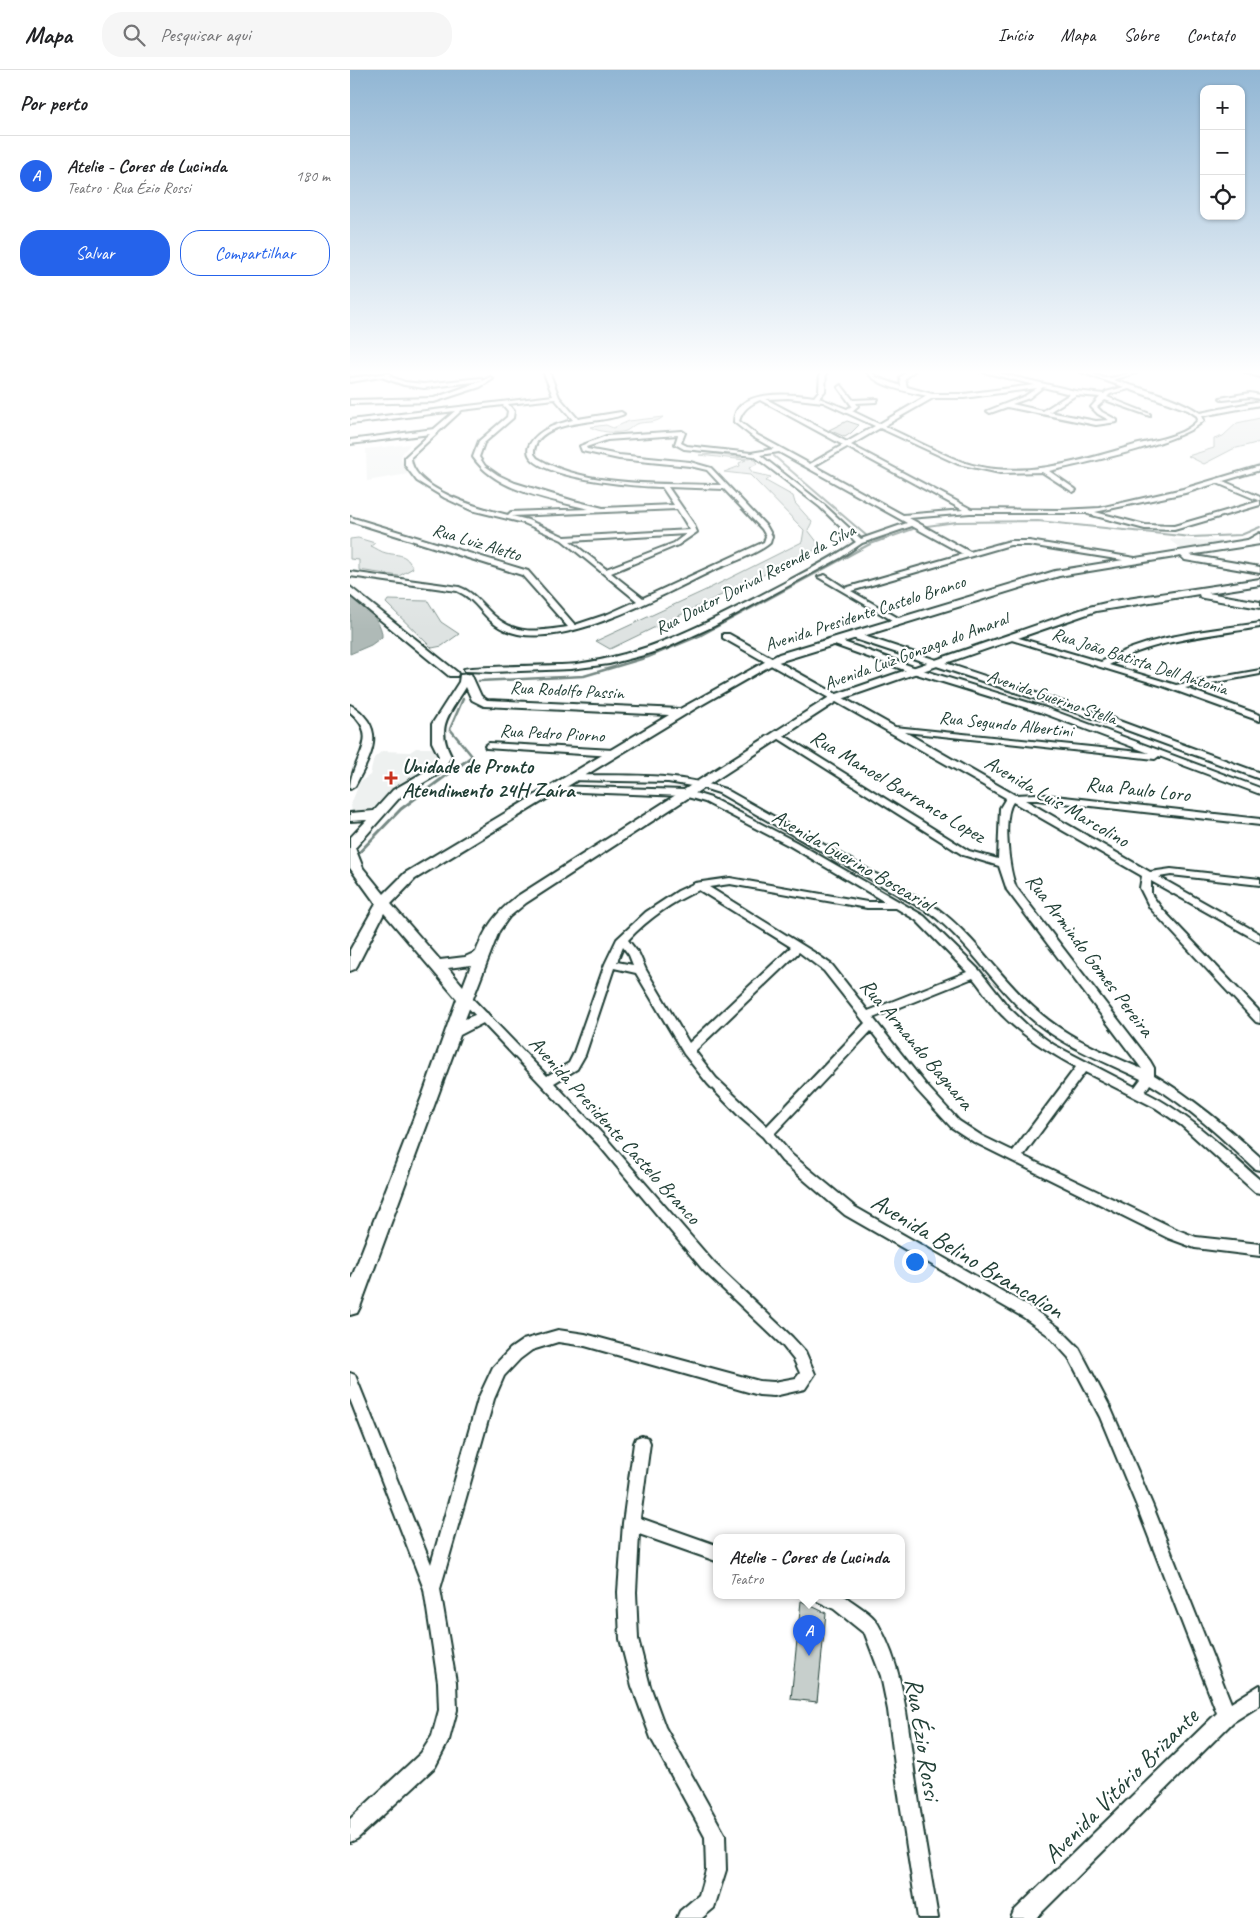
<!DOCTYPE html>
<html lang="pt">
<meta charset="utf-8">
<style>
body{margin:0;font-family:Caveat,sans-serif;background:#f6f6f6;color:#202124}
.controls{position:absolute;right:15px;top:15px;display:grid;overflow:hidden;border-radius:10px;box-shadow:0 1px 4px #0004}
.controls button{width:45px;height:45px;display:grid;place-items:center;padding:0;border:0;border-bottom:1px solid #e0e0e0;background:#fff;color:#202124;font:25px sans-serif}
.you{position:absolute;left:564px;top:1191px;width:18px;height:18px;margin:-12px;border:4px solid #fff;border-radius:50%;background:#1a73e8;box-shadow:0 0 0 8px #1a73e833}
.badge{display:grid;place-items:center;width:32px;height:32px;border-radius:50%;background:#2563eb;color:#fff;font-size:16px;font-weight:700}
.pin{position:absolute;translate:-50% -41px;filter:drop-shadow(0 1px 2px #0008)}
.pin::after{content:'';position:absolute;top:26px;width:18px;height:15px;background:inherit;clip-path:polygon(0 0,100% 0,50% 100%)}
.popup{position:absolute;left:363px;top:1464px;width:192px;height:65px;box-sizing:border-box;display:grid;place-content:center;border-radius:10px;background:#fff;filter:drop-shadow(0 1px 4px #0005);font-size:16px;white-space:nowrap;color:#757577}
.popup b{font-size:19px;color:#202124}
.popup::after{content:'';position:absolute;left:50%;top:100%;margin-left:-10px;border:10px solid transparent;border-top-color:#fff}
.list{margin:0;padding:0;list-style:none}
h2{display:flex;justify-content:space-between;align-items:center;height:65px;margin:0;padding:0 20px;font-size:21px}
h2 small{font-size:16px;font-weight:400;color:#757577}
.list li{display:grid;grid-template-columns:32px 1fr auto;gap:15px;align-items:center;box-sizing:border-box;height:80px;padding:0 20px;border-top:1px solid #e0e0e0}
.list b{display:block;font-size:19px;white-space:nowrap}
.list p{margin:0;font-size:16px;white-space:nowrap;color:#757577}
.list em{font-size:16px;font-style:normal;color:#757577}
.actions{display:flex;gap:10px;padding:15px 20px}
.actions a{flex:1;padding:11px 0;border:1px solid #2563eb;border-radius:20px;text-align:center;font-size:18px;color:#2563eb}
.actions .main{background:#2563eb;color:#fff}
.icon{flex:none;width:28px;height:28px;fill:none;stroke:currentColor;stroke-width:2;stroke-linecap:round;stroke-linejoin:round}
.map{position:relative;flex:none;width:910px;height:1848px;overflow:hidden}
header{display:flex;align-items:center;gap:30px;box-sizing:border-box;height:70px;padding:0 25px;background:#fff;border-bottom:1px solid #e0e0e0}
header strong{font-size:24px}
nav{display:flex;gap:28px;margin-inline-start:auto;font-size:18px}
.search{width:350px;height:45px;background:#f6f6f6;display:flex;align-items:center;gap:12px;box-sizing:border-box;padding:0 18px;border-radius:20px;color:#757577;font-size:19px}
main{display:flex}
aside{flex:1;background:#fff}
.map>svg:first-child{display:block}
.built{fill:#eef1f0}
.green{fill:#dee3e2;stroke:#7e908b}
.water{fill:#afbab7;stroke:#758883}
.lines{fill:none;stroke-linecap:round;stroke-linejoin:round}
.stream-far2{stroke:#758883;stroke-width:2}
.stream-far1{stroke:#758883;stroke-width:2.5}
.stream{stroke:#758883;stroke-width:3}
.building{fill:#c7cfcc;stroke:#1f3d34}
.street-casing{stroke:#1f3d34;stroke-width:4}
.secondary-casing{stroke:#1f3d34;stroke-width:4}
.street{fill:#fff;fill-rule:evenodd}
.secondary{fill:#fff;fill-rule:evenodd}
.poi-dot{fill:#c8321e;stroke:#fff;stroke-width:2}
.labels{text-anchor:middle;stroke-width:4.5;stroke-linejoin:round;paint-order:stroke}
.far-street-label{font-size:18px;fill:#1f3d34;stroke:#fff}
.poi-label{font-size:21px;font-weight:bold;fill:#1f3d34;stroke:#fff;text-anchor:start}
.street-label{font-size:21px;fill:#1f3d34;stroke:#fff}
.near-street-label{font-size:25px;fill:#1f3d34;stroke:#fff}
</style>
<header>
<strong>Mapa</strong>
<div class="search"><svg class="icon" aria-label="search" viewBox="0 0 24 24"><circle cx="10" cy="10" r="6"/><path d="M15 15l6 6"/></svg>Pesquisar aqui</div>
<nav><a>Início</a><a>Mapa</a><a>Sobre</a><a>Contato</a></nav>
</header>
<main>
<aside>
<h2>Por perto<small></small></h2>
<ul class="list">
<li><span class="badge">A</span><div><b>Atelie - Cores de Lucinda</b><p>Teatro · Rua Ézio Rossi</p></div><em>180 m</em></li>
</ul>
<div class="actions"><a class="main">Salvar</a><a>Compartilhar</a></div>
</aside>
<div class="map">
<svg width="910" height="1848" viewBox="0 0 910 1848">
<rect width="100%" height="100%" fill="#fff"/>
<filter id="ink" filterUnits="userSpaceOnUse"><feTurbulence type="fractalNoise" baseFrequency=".02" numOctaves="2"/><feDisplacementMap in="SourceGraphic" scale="10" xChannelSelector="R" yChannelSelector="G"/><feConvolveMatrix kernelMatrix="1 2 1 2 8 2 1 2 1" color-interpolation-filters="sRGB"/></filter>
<g filter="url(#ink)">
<path class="built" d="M60 374 52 384 51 389 58 404 17 411 16 379Z
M818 469 871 471 874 472 870 474 833 480Z
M66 678H86L88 690 82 699 41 720 21 740 2 743 1 734 10 712 20 705 24 688 32 681 60 682Z"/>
<path class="green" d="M313 347C305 354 296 351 286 354 282 356 280 359 276 361 266 364 249 362 240 357L256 355 263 358 279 351Z
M910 348V372L883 379 854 394 838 386 864 378V369L873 366 887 353Z
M366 384 405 390 407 394 399 398 403 403 421 407 416 411 443 426 445 433 462 452 458 460 471 477 260 579 246 571 358 519 452 472 454 460 400 405 374 402 390 396 389 393 396 390 349 385Z
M8 468 25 473 21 476C26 478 31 482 36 483 51 486 55 483 63 498L49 506 9 500V490L0 489V469Z
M38 530 78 531 91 552 109 564 92 576 82 578 36 533Z"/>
<path class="water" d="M0 524C12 535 33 550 32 567L21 575 0 584Z"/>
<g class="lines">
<path class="stream-far2" d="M424 386 518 467
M577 456 606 452 688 451 841 467 891 465 910 457
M532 470 563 459"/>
<path class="stream-far1" d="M129 611 234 606 298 587 351 565 520 474 536 468
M113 629 100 659 122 686 118 689"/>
<path class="stream" d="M0 792 51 739 120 688"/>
</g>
<path class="building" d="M497 351 509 355 501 363 495 367 479 360Z
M451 1531 476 1543 467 1632 441 1629Z"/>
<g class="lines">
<g class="street-casing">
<path id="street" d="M193 301H199L209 327 228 349 271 342 274 344C254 355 184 347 184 384L187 388C237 418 314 413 371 415L357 400 340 396 269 389 232 381 230 376 256 366 332 361 335 363 331 373 337 376 401 383 424 379 403 367 384 352C384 318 441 324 464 327L469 321 470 301H476L475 321 469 328 497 339 502 336 488 317 491 315 503 330 528 329 526 332 506 333 508 336 502 341 529 354 577 326C557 321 529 318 516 301H521L526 307 551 316 550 307 558 301H564L555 309 557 317 582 324H614L684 315 630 301H640L725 321 754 324 756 322 774 317 728 301C738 301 746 306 756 308 767 309 781 301 792 301L763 310C792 319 825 326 850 343L910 331V335L852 346 854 350C836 372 731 394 699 401L725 419 726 420 723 422 692 402 650 403 608 394 530 358 501 375 621 439 711 440 750 438 833 419 910 396V400L873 411 910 427V431L867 413 835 423 745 442 795 455 824 456 910 431V435L824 460 795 459 738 444 737 443H620L559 448 620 482 660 471H679L785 488 789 490 785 492 679 475H660L501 521 550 549 551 551 547 553 468 507 475 505 495 518 613 484 562 456 512 473 490 488 364 556 318 577 294 585 259 594 221 599 143 602 115 601 114 599C119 596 211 596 227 594 298 584 351 556 413 524 445 507 476 492 506 472L470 437 404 386 334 379 325 374 328 365 257 370 236 377 237 379 269 385 340 392 361 398 417 457 422 466 420 473C406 485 379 493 362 501 312 525 224 575 168 564 133 557 133 532 107 521L0 506V502L109 517C121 521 127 529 136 538 162 566 182 562 218 557L172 505 0 451V447L178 501 225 555 258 544 287 531 212 470 174 453 121 440 95 428 67 411 55 395V387L80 364 0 374V370L84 359 105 341 0 354V350L203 326ZM693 317 720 324 693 341 662 334 679 328ZM687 318 675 326 637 341 640 343 657 337 746 355 767 352V350L752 342 747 337 755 330 800 346V344L757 327 760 324 779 319 838 340 847 346 848 350C835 366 805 370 785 375 732 391 665 412 610 391 584 381 559 367 534 356L583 328H614ZM726 325 750 327 741 337 748 344 759 350 746 351 699 342ZM438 328 473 332 525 356 497 372 416 329ZM205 329 223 350C207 354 189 359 180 374 161 408 294 417 312 417L324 435 253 438 224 431 165 413 148 405 135 396 129 387 134 373 163 348 164 341 158 334ZM410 330 493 375 460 394 407 365 389 351C393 339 399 335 410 330ZM153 335 158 341 157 347 129 371 123 387C147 422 200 429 239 439L161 442 158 445C133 439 61 420 61 387L112 340ZM497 377 613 440 553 445 464 396ZM429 382 557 453 511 469 474 435 410 385ZM318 417 374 419 412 459 416 466 414 472 293 528 261 503 328 475 347 462 343 453ZM327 439 340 460 215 467 178 450 162 446ZM336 464 324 473 256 499 220 471Z
M894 301 910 303V307L894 302Z
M38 303 41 305 39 306 55 312 74 314 131 308 133 311 140 307 143 309 130 317 84 332 0 334V330L84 328 132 311 74 318 54 315 31 307 0 312V308Z
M900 323 910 325V329L900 327 873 330 870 328Z
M910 463V468L894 476 889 475Z
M910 553V557C859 566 805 569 759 595L826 615 910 600V604L835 618 910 645V651L813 616 655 568 662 566 751 592C800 565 856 561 910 553Z
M499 563H505L761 648 910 703V709L755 652 499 567Z
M373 564H379L545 657 799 683 690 642 560 602 479 573V569H485L566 598 696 638 910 718V724L809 686 805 689 555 662 665 725 687 724 910 749V755L687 730H675L800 802 821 799 910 809V815L821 805 809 807 910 864V872L801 811V824L812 839 910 942V953L906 952 800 838 790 818 792 806 663 732C652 746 659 801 666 817L800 991 804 998V1005C843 1028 877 1057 910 1087V1100L905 1099C872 1068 839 1037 800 1014L795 1022C839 1044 873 1078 910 1110V1123L905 1122 831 1055 806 1038 735 1002 673 1086 828 1160 846 1167 910 1174V1186L845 1178 818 1168 624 1072 601 1057 568 1021 521 961 424 1064 442 1085 505 1137 683 1239 708 1257 729 1278 761 1339 802 1434 881 1633 910 1615V1635L883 1652 686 1848H661L664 1841 867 1643 786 1434 750 1347 719 1288 698 1265 673 1247 495 1145 432 1091 413 1067 391 1048 358 1014 334 984 286 903 264 898 235 985 227 999 204 1013 256 1068 364 1193 442 1267 455 1281 465 1304 455 1319 424 1326 409 1325 235 1276 208 1272 182 1280 170 1289 154 1306 144 1329 90 1519 106 1612 107 1640 99 1670 85 1697 7 1769 0 1772V1749L71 1683 82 1666 89 1640 88 1612 74 1519 0 1329V1303L5 1305 7 1310 81 1494 128 1329 143 1297 160 1279 173 1270 208 1260 235 1264 409 1311 424 1312 446 1308 450 1303 444 1290 432 1275 354 1201 248 1074 109 928 115 924 119 925 197 1006 219 993 223 985 255 894 267 869 296 842 328 821 345 813 380 808 517 832H535L440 776 355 732 334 726 204 721 201 720V716L335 720 361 728 446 772 574 846 629 900 659 938 679 957 704 975 785 1017 791 1009C750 989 709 975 675 943 642 912 617 871 580 843L369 723 353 718 318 712 218 710 216 708 221 705C273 706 325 702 375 719L588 839C624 866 649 906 683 937 715 967 753 982 792 999L657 820 649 796 613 785 423 665 424 663H430L619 781 648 789 650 738 656 728 373 568ZM380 814 517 838H546L566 850 617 902 518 941 482 895 465 883 359 817ZM349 820 441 877 339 973 296 900 289 884 278 870C299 848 322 832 349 820ZM273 877 279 885 283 895 267 892ZM449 882 474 901 515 953 417 1056 366 1008 345 981ZM623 908C633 920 641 934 652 945 674 967 699 982 726 997L663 1081 632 1066 609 1051 576 1015 523 948Z
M0 635C7 638 13 644 18 651 32 672 15 696 5 716L0 719C0 689 33 669 0 642Z
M139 673 263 680 267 683 263 686 136 678 135 676Z
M292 1366 298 1368 300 1373 290 1448 366 1475V1491L289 1464 286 1522 288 1569 300 1616 315 1657 375 1765 376 1800 364 1838 352 1848H327L330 1841 349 1825 356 1800 355 1767 301 1668 282 1616 270 1569 268 1522 273 1453 284 1373 286 1368Z
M465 1525H491L496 1527C506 1535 522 1543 528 1554 557 1604 558 1665 567 1720 573 1763 581 1805 588 1848H568L548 1719 538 1640 531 1606 515 1564 484 1539 467 1531Z"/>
</g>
<g class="secondary-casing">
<path id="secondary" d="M910 468V474L839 485 910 497V503L835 490 831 486 709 506 425 593 346 638 65 809 41 834 90 890 115 887 126 882C136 857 145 844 166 827L481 626 739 537 764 531 910 509V515L858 523 910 532V538L853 528 850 527 849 524 746 541 489 630 176 833 159 847 149 861 115 949 132 942 137 943 140 947 137 951 110 965 10 1237 7 1243 0 1245V1212L73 1024 107 929 34 843 7 896 5 899 0 901V880L26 834 0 798V768L17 750 0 751V743L24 741 43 720 83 697 89 686 82 672V654L109 612 110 605 121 604 131 626 137 630 330 639 429 584 705 501ZM116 617 122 630 134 636 319 645 55 803 34 824 13 798 5 778 51 726 92 702 101 686C85 655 100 644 116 617ZM121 895 113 916 98 898Z
M0 517 107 602 108 604 107 606H99L0 525Z"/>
</g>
<use href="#street" class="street"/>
<use href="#secondary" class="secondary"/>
</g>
</g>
<linearGradient id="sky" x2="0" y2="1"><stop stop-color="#91b6d4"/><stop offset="0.54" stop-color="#fff"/><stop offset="1" stop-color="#fff" stop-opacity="0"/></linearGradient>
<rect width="910" height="560" fill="url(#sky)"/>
<path class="poi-dot" d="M38.5 700.5h5v5h5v5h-5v5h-5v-5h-5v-5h5z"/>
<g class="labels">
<g class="far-street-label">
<text transform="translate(127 472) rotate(17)" y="6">Rua Luiz Aletto</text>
<text transform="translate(405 509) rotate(-27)" y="6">Rua Doutor Dorival Resende da Silva</text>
<text transform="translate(515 543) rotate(-18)" y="6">Avenida Presidente Castelo Branco</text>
<text transform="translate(566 581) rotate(-20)" y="6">Avenida Luiz Gonzaga do Amaral</text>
<text transform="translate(790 591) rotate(18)" y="6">Rua João Batista Dell Antonia</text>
<text transform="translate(217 620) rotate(3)" y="6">Rua Rodolfo Passin</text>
<text transform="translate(702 627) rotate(19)" y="6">Avenida Guerino Stella</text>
<text transform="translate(656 654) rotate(6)" y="6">Rua Segundo Albertini</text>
<text transform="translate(202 663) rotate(3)" y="6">Rua Pedro Piorno</text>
</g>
<g class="poi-label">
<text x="52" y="703">Unidade de Pronto<tspan x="52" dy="24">Atendimento 24H Zaíra</tspan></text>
</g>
<g class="street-label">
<text transform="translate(548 716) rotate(31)" y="7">Rua Manoel Barranco Lopez</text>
<text transform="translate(788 719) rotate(6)" y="7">Rua Paulo Loro</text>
<text transform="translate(707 731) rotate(30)" y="7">Avenida Luis Marcolino</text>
<text transform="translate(503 790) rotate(30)" y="7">Avenida Guerino Boscariol</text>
<text transform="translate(740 885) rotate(53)" y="7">Rua Armindo Gomes Pereira</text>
<text transform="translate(567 974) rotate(50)" y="7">Rua Armando Bagnara</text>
<text transform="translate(265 1060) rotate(48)" y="7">Avenida Presidente Castelo Branco</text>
</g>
<g class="near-street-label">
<text transform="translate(618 1185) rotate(31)" y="9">Avenida Belino Brancalion</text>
<text transform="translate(574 1669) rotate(81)" y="9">Rua Ézio Rossi</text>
<text transform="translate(770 1715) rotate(-45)" y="9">Avenida Vitório Brizante</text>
</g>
</g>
</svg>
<div class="controls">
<button>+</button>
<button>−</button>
<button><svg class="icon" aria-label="locate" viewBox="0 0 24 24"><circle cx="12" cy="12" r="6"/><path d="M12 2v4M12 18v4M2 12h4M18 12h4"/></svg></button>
</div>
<div class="you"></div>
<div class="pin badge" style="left:459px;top:1586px">A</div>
<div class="popup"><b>Atelie - Cores de Lucinda</b>Teatro</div>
</div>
</main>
